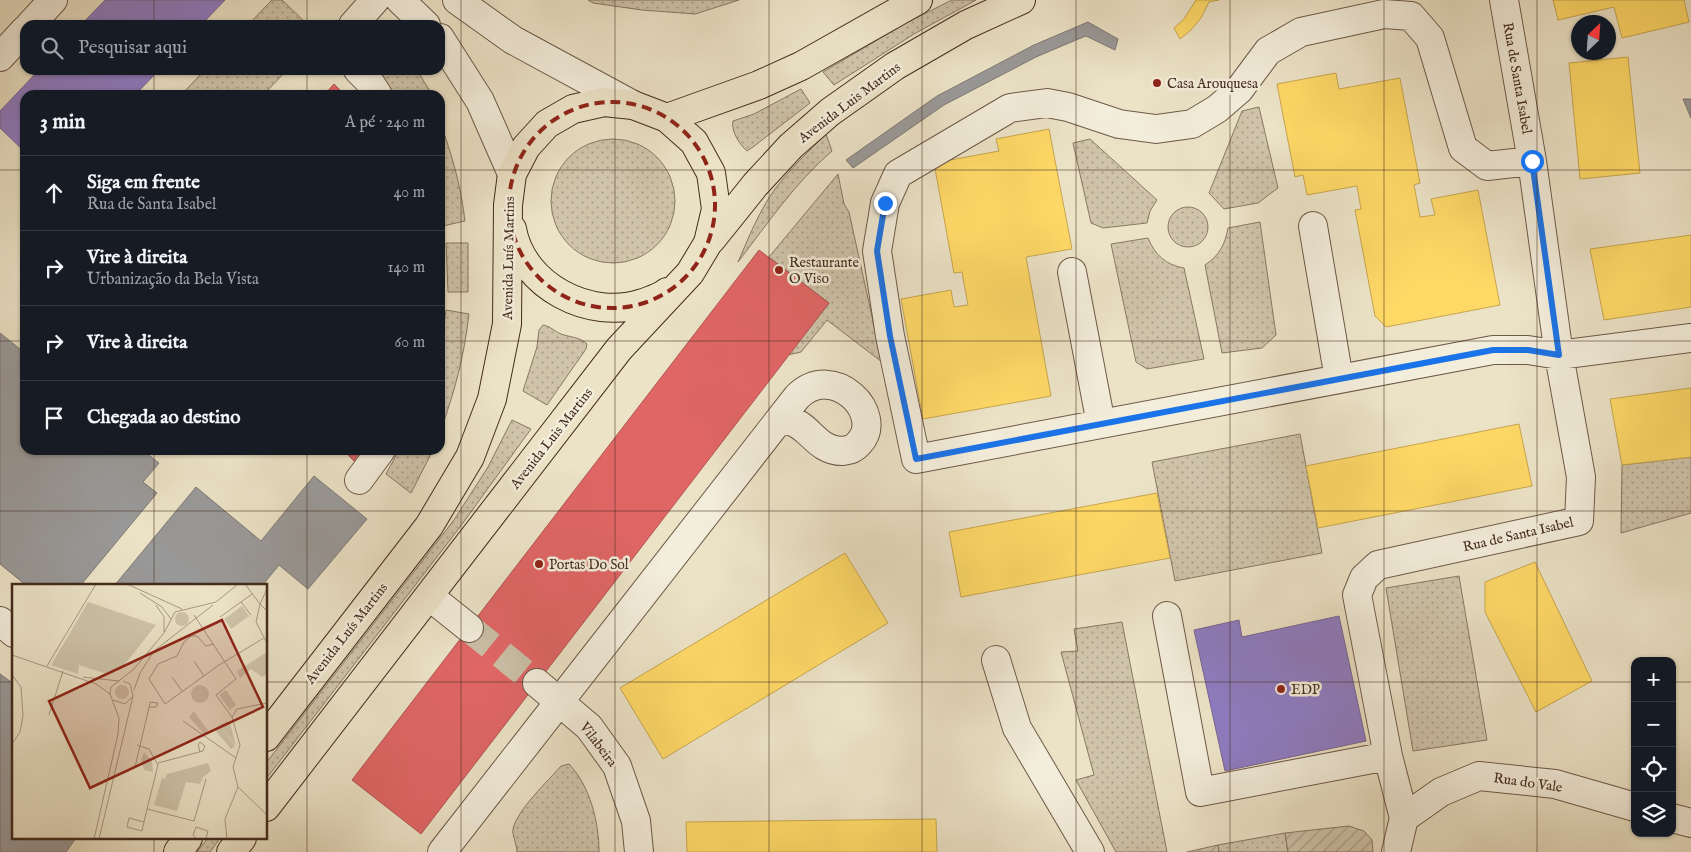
<!DOCTYPE html>
<html lang="pt">
<meta charset="utf-8">
<style>
body{margin:0;font-family:"IM FELL English",serif;background:#20242c;color:#f1f3f6}
.controls{position:absolute;right:15px;bottom:15px;display:grid;overflow:hidden;border-radius:10px;box-shadow:0 1px 4px #0004}
.controls button{width:45px;height:45px;display:grid;place-items:center;padding:0;border:0;border-bottom:1px solid #363941;background:#171b24;color:#f1f3f6;font:25px sans-serif}
.compass{position:absolute;left:1571px;top:15px;width:45px;height:45px;border-radius:50%;background:#171b24;box-shadow:0 1px 4px #0004;rotate:25deg}
.stop{position:absolute;width:15px;height:15px;margin:-11px;border:4px solid #1a73e8;border-radius:50%;background:#fff}
.stop.end{background:#1a73e8;border-color:#fff;box-shadow:0 1px 5px #0008}
.list{margin:0;padding:0;list-style:none}
h2{display:flex;justify-content:space-between;align-items:center;height:65px;margin:0;padding:0 20px;font-size:21px}
h2 small{font-size:16px;font-weight:400;color:#9ea1a6}
.list li{display:grid;grid-template-columns:32px 1fr auto;gap:15px;align-items:center;box-sizing:border-box;height:75px;padding:0 20px;border-top:1px solid #363941}
.list b{display:block;font-size:19px;white-space:nowrap}
.list p{margin:0;font-size:16px;white-space:nowrap;color:#9ea1a6}
.list em{font-size:16px;font-style:normal;color:#9ea1a6}
.icon{flex:none;width:28px;height:28px;fill:none;stroke:currentColor;stroke-width:2;stroke-linecap:round;stroke-linejoin:round}
.map{position:relative;flex:none;width:1691px;height:852px;overflow:hidden}
.search{position:absolute;background:#171b24;box-shadow:0 1px 4px #0004;left:20px;top:20px;width:425px;height:55px;display:flex;align-items:center;gap:12px;box-sizing:border-box;padding:0 18px;border-radius:15px;color:#9ea1a6;font-size:19px}
.panel{position:absolute;background:#171b24;box-shadow:0 1px 4px #0004;left:20px;top:90px;width:425px;height:365px;border-radius:15px}
.map>svg:first-child{display:block}
.grass{fill:url(#grass-dots);stroke:#897864}
.garden{fill:url(#garden-furrows);stroke:#897864}
.homes{fill:#ffd966;stroke:#c7a550}
.shops{fill:#e06666;stroke:#b15450}
.offices{fill:#8e7cc3;stroke:#786491}
.industry{fill:#999;stroke:#7f7874}
.lines{fill:none;stroke-linecap:round;stroke-linejoin:round}
.minor-tunnel{stroke:#cabea5;stroke-width:28;stroke-dasharray:28 14;stroke-linecap:butt}
.minor-casing{stroke:#6d5948;stroke-width:30}
.major-casing{stroke:#432b1d;stroke-width:30}
.minor{stroke:#f3eddb;stroke-width:28}
.major{stroke:#ece3c7;stroke-width:28}
.route{stroke:#1a73e8;stroke-width:6}
.marked{fill:none;stroke:#8f2418;stroke-width:4;stroke-dasharray:10 6;stroke-linejoin:round}
.grid{fill:none;stroke:#432b1d;stroke-width:1;stroke-opacity:0.55}
.poi-dot{fill:#8f2418;stroke:#f3eddb;stroke-width:2}
.labels{text-anchor:middle;stroke-width:5;stroke-linejoin:round;paint-order:stroke}
.street-label{font-size:14px;fill:#432b1d;stroke:#f3eddb}
.poi-label{font-size:14px;fill:#432b1d;stroke:#f3eddb;text-anchor:start}
.inset-road{fill:none;stroke:#a89983;stroke-width:1}
.view{fill:#8f2418;fill-opacity:0.15;stroke:#8f2418;stroke-width:2.5}
.inset-edge{fill:none;stroke:#432b1d;stroke-width:2.5}
</style>
<div class="map">
<svg width="1691" height="852" viewBox="0 0 1691 852">
<defs>
<pattern id="grass-dots" width="8" height="8" patternUnits="userSpaceOnUse" patternTransform="scale(1.25)"><rect width="8" height="8" fill="#cfc4aa"/><path d="M2 2h.1M6 6h.1" fill="none" stroke="#aa9f8a" stroke-width="1.8" stroke-linecap="round"/></pattern>
<pattern id="garden-furrows" width="10" height="10" patternUnits="userSpaceOnUse" patternTransform="scale(1.25)"><rect width="10" height="10" fill="#cfc4aa"/><path d="M-1 1l2-2M0 10L10 0M9 11l2-2" fill="none" stroke="#aa9f8a"/></pattern>
</defs>
<rect width="100%" height="100%" fill="#ece3c7"/>
<filter id="stains"><feTurbulence type="fractalNoise" baseFrequency=".004" numOctaves="4"/><feColorMatrix values="0 0 0 0 .2 0 0 0 0 .09 0 0 0 0 .02 0 0 0 .5 -.17"/></filter>
<radialGradient id="worn" r=".72"><stop offset=".6" stop-color="#630" stop-opacity="0"/><stop offset="1" stop-color="#630" stop-opacity=".3"/></radialGradient>
<path class="grass" d="M272 0H282L308 25H248Z
M588 0H739L695 14 642 10 593 3Z
M952 0H976L914 34 834 85 823 72 908 22Z
M205 70H287L263 95H181Z
M376 70H417L431 93 428 95H394L386 82Z
M801 89 810 103 753 147 747 151C739 144 731 131 733 121L754 114Z
M1259 107 1278 188 1258 203 1224 209 1209 193 1242 111Z
M440 122C452 155 461 186 465 221L443 226 440 208Z
M826 134 832 151C794 184 768 223 738 262 749 237 759 211 775 189 790 169 808 152 826 134Z
M551 201a62 62 0 1 1 124 0a62 62 0 1 1-124 0Z
M1090 139 1157 200 1150 211 1147 223 1103 228 1091 223 1073 143Z
M838 174 844 204 849 212 882 362 827 320 801 352 788 355 829 303 769 257Z
M1168 227a20 20 0 1 1 40 0a20 20 0 1 1-40 0Z
M1260 222 1276 335 1262 348 1222 353 1205 265C1220 255 1225 244 1228 228Z
M1148 238C1155 255 1166 265 1184 268L1204 359 1147 369 1136 362 1111 244Z
M446 243H468V292H448Z
M446 310 469 314C464 357 455 391 440 432V353Z
M543 325C550 326 554 331 561 334 569 337 580 337 587 344L586 349 547 405 523 391 537 347 539 330Z
M512 420 531 429 460 527 266 779V763L454 520 488 467Z
M1300 434 1322 553 1175 581 1152 462Z
M399 450H433L411 493 386 474Z
M1691 457V513L1621 533 1622 465Z
M1459 576 1487 740 1413 751 1386 588Z
M1122 622 1167 852H1116L1076 780 1094 775 1061 652 1078 651 1074 629Z
M569 764C590 786 599 822 599 852H517C517 845 512 835 513 829 517 810 548 781 561 766Z
M1285 833 1288 852H1219L1218 845Z
M208 838H220L210 852H197Z"/>
<path class="garden" d="M1349 826 1364 831 1372 840 1373 852H1288L1285 833Z
M1218 845 1219 852H1187Z"/>
<path class="homes" d="M1196 0H1219L1209 2 1201 18 1191 30 1180 39 1174 28 1184 19Z
M1553 0H1684L1689 22 1622 38 1614 7 1558 20Z
M1628 57 1640 173 1580 179 1569 63Z
M1336 73 1339 89 1400 78 1420 183 1414 185 1420 217 1435 215 1431 199 1478 190 1500 305 1386 327 1375 316 1355 210 1361 209 1357 186 1307 195 1303 175 1295 177 1277 84Z
M1049 129 1072 249 1026 257 1051 396 923 419 901 299 951 290 954 307 968 305 962 272 954 273 934 163 999 151 996 139Z
M1691 235V307L1604 320 1590 249Z
M1691 388V457L1622 465 1610 399Z
M1519 424 1532 486 1318 528 1306 466Z
M1157 493 1170 558 961 597 949 532Z
M845 553 888 623 663 759 620 688Z
M1535 562 1592 681 1536 712 1485 612V582Z
M936 819 937 852H687L686 822Z"/>
<path class="shops" d="M334 84 345 95H324Z
M759 250 829 303 421 834 352 780Z
M343 450H361L354 461Z"/>
<path class="offices" d="M105 0H225L201 25H81Z
M39 70H159L135 95H25V152L0 128V111Z
M1339 616 1366 741 1225 771 1194 630 1239 620 1242 637Z"/>
<path class="industry" d="M1088 22 1118 39 1115 50 1086 36 1076 40 1036 57 944 105 853 168 846 160 937 96 1034 45Z
M1683 99H1691V118Z
M0 333 25 353V450H142L159 463 143 482 157 493 80 586H27L0 564Z
M314 476 367 519 308 589 279 565 262 586H114L196 487 261 541Z
M0 674 14 684V838H76L66 852H0Z"/>
<g class="lines">
<path class="minor-tunnel" d="M469 628 537 683"/>
<g class="minor-casing">
<path id="minor" d="M400 0 426 25
M457 0 513 40 633 105
M30 25 53 0
M353 25 375 0
M440 38 480 101 512 174
M0 57 25 30
M358 70 369 81 378 95
M1532 161 1487 166 1463 148 1430 38 1411 16 1384 14 1301 32 1268 51 1239 90 1217 109 1192 124 1156 129 1119 124 1068 107 1047 103 1010 108 898 174 885 203 877 251 890 336 916 459 1493 350H1528L1559 355 1691 338
M1313 226 1339 379
M1072 272 1101 424
M359 480 381 450
M429 596 469 628
M1167 616 1200 792 1388 756
M0 621 14 633
M996 660 1017 728 1090 852
M537 683 589 727 617 766 636 821 639 852
M1404 818 1388 756 1357 595 1364 578 1378 565 1579 521 1581 477 1559 355 1532 161 1504 0
M1672 818 1691 823
M442 852 797 397C834 360 886 415 859 443 854 449 850 450 842 451 817 451 809 425 790 421 787 420 782 422 779 422
M1396 852 1404 818 1441 792 1479 776 1555 784 1635 807"/>
</g>
<g class="major-casing">
<path id="major" d="M512 229C522 286 590 321 643 303 651 300 660 298 667 292
M711 240 755 185 791 146 830 112 895 66 966 25 1021 0
M266 737 429 526 470 457 492 399 507 324 508 205 512 174 526 147 547 124 573 109 604 102 633 105 667 118 759 85 801 66 918 0
M266 807 619 349 690 273 708 243 716 209 711 173 694 142 667 118
M178 852 188 838
M231 852 242 838"/>
</g>
<use href="#minor" class="minor"/>
<use href="#major" class="major"/>
</g>
<g class="lines">
<path class="route" d="M885 203 877 251 890 336 916 459 1493 350H1528L1559 355 1532 161"/>
</g>
<path class="marked" d="M509 205a103 103 0 1 1 206 0a103 103 0 1 1-206 0Z"/>
<path class="grid" d="M154 0V25M307 0V25M461 0V852M615 0V852M769 0V852M922 0V852M1076 0V852M1230 0V852M1384 0V852M1537 0V852M154 70V95M307 70V95M0 170H25M440 170H1691M0 341H25M440 341H1691M154 450V586M307 450V852M0 511H1691M0 682H14M266 682H1635M1672 682H1691M154 838V852"/>
<g class="poi-dot">
<circle cx="1157" cy="83" r="5"/>
<circle cx="779" cy="270" r="5"/>
<circle cx="539" cy="564" r="5"/>
<circle cx="1281" cy="689" r="5"/>
</g>
<g class="labels">
<g class="street-label">
<text transform="translate(1518 78) rotate(80)" y="5">Rua de Santa Isabel</text>
<text transform="translate(849 102) rotate(-37)" y="5">Avenida Luis Martins</text>
<text transform="translate(508 258) rotate(-89)" y="5">Avenida Luís Martins</text>
<text transform="translate(551 438) rotate(-52)" y="5">Avenida Luis Martins</text>
<text transform="translate(1518 534) rotate(-13)" y="5">Rua de Santa Isabel</text>
<text transform="translate(346 633) rotate(-52)" y="5">Avenida Luís Martins</text>
<text transform="translate(599 744) rotate(53)" y="5">Vilabeira</text>
<text transform="translate(1528 782) rotate(8)" y="5">Rua do Vale</text>
</g>
<g class="poi-label">
<text x="1167" y="88">Casa Arouquesa</text>
<text x="789" y="267">Restaurante<tspan x="789" dy="16">O Viso</tspan></text>
<text x="549" y="569">Portas Do Sol</text>
<text x="1291" y="694">EDP</text>
</g>
</g>
<g transform="translate(12 584)">
<rect width="255" height="255" fill="#ece3c7"/>
<path d="M76 18 144 41 109 85 92 89 67 81 66 90 39 81ZM163 35a7 7 0 1 1 14 0a7 7 0 1 1-14 0ZM255 68V90L250 93 239 85 228 94 225 87ZM103 108a7 7 0 1 1 14 0a7 7 0 1 1-14 0ZM179 110a9 9 0 1 1 18 0a9 9 0 1 1-18 0ZM214 106 224 121 218 126 207 111ZM182 127 197 148 193 151 177 133ZM208 141 223 162 219 165 202 145ZM132 168 140 177 141 188 132 186 129 176ZM196 179 199 187 191 193 188 200 174 198 165 227 142 221 150 194 153 195 155 190Z" fill="#cfc4aa"/>
<path d="M215 137 218 139 224 162 208 141Z" fill="#cfc4aa"/>
<path d="M230 22 237 32 219 45 212 35Z" fill="#cfc4aa"/>
<path class="inset-road" d="M115 0 170 25M233 0 248 20 244 38 255 59M255 5 248 20 255 27M128 9 150 23 159 35M229 18 239 31M144 21 152 33V48M182 31 224 95 204 111 220 133M208 33 240 10M202 60 194 62 185 52H179L172 58 165 72 146 80 137 95 153 120 207 81 252 54M0 71 84 100 98 110M182 77 192 92M35 82 84 0M0 91 9 103 11 132 8 148 0 160M71 93 107 97M160 93 170 107M122 106 128 89 142 67 201 21M101 116 113 120 120 113M37 131 51 87M171 137 224 174M125 161 137 165 146 181 135 225 182 237 194 195M146 179 191 167 193 162 188 158 186 160 188 168M123 183 138 119V118L146 119 144 123H137M226 203 255 231M132 238 130 247 115 243 117 234 132 238 135 225M82 255 106 150 107 134 98 110 99 103 122 85 152 49 163 28 204 18 226 0M87 255 121 112 118 100 111 97M185 255 181 251 184 243 196 247 194 255M215 255 213 235 226 203 221 183 228 161 220 133 225 125 255 119"/>
<path class="view" d="M210 36 251 123 78 204 37 117Z"/>
<rect width="255" height="255" class="inset-edge"/>
</g>
<rect width="100%" height="100%" filter="url(#stains)"/>
<rect width="100%" height="100%" fill="url(#worn)"/>
</svg>
<div class="controls">
<button>+</button>
<button>−</button>
<button><svg class="icon" aria-label="locate" viewBox="0 0 24 24"><circle cx="12" cy="12" r="6"/><path d="M12 2v4M12 18v4M2 12h4M18 12h4"/></svg></button>
<button><svg class="icon" aria-label="layers" viewBox="0 0 24 24"><path d="M12 4l9 5-9 5-9-5zM3 14l9 5 9-5"/></svg></button>
</div>
<svg class="compass" viewBox="-18 -18 36 36"><path d="M0-13l5 13h-10z" fill="#e53935"/><path d="M0 13l5-13h-10z" fill="#9ea1a6"/></svg>
<div class="stop" style="left:1532px;top:161px"></div>
<div class="stop end" style="left:885px;top:203px"></div>
<div class="search"><svg class="icon" aria-label="search" viewBox="0 0 24 24"><circle cx="10" cy="10" r="6"/><path d="M15 15l6 6"/></svg>Pesquisar aqui</div>
<section class="panel">
<h2>3 min<small>A pé · 240 m</small></h2>
<ul class="list">
<li><svg class="icon" aria-label="ahead" viewBox="0 0 24 24"><path d="M12 20V5M6 11l6-6 6 6"/></svg><div><b>Siga em frente</b><p>Rua de Santa Isabel</p></div><em>40 m</em></li>
<li><svg class="icon" aria-label="right" viewBox="0 0 24 24"><path d="M7 20v-9h11M14 6l5 5-5 5"/></svg><div><b>Vire à direita</b><p>Urbanização da Bela Vista</p></div><em>140 m</em></li>
<li><svg class="icon" aria-label="right" viewBox="0 0 24 24"><path d="M7 20v-9h11M14 6l5 5-5 5"/></svg><div><b>Vire à direita</b></div><em>60 m</em></li>
<li><svg class="icon" aria-label="arrive" viewBox="0 0 24 24"><path d="M6 21V4h12l-3 4 3 4H6"/></svg><div><b>Chegada ao destino</b></div></li>
</ul>
</section>
</div>
